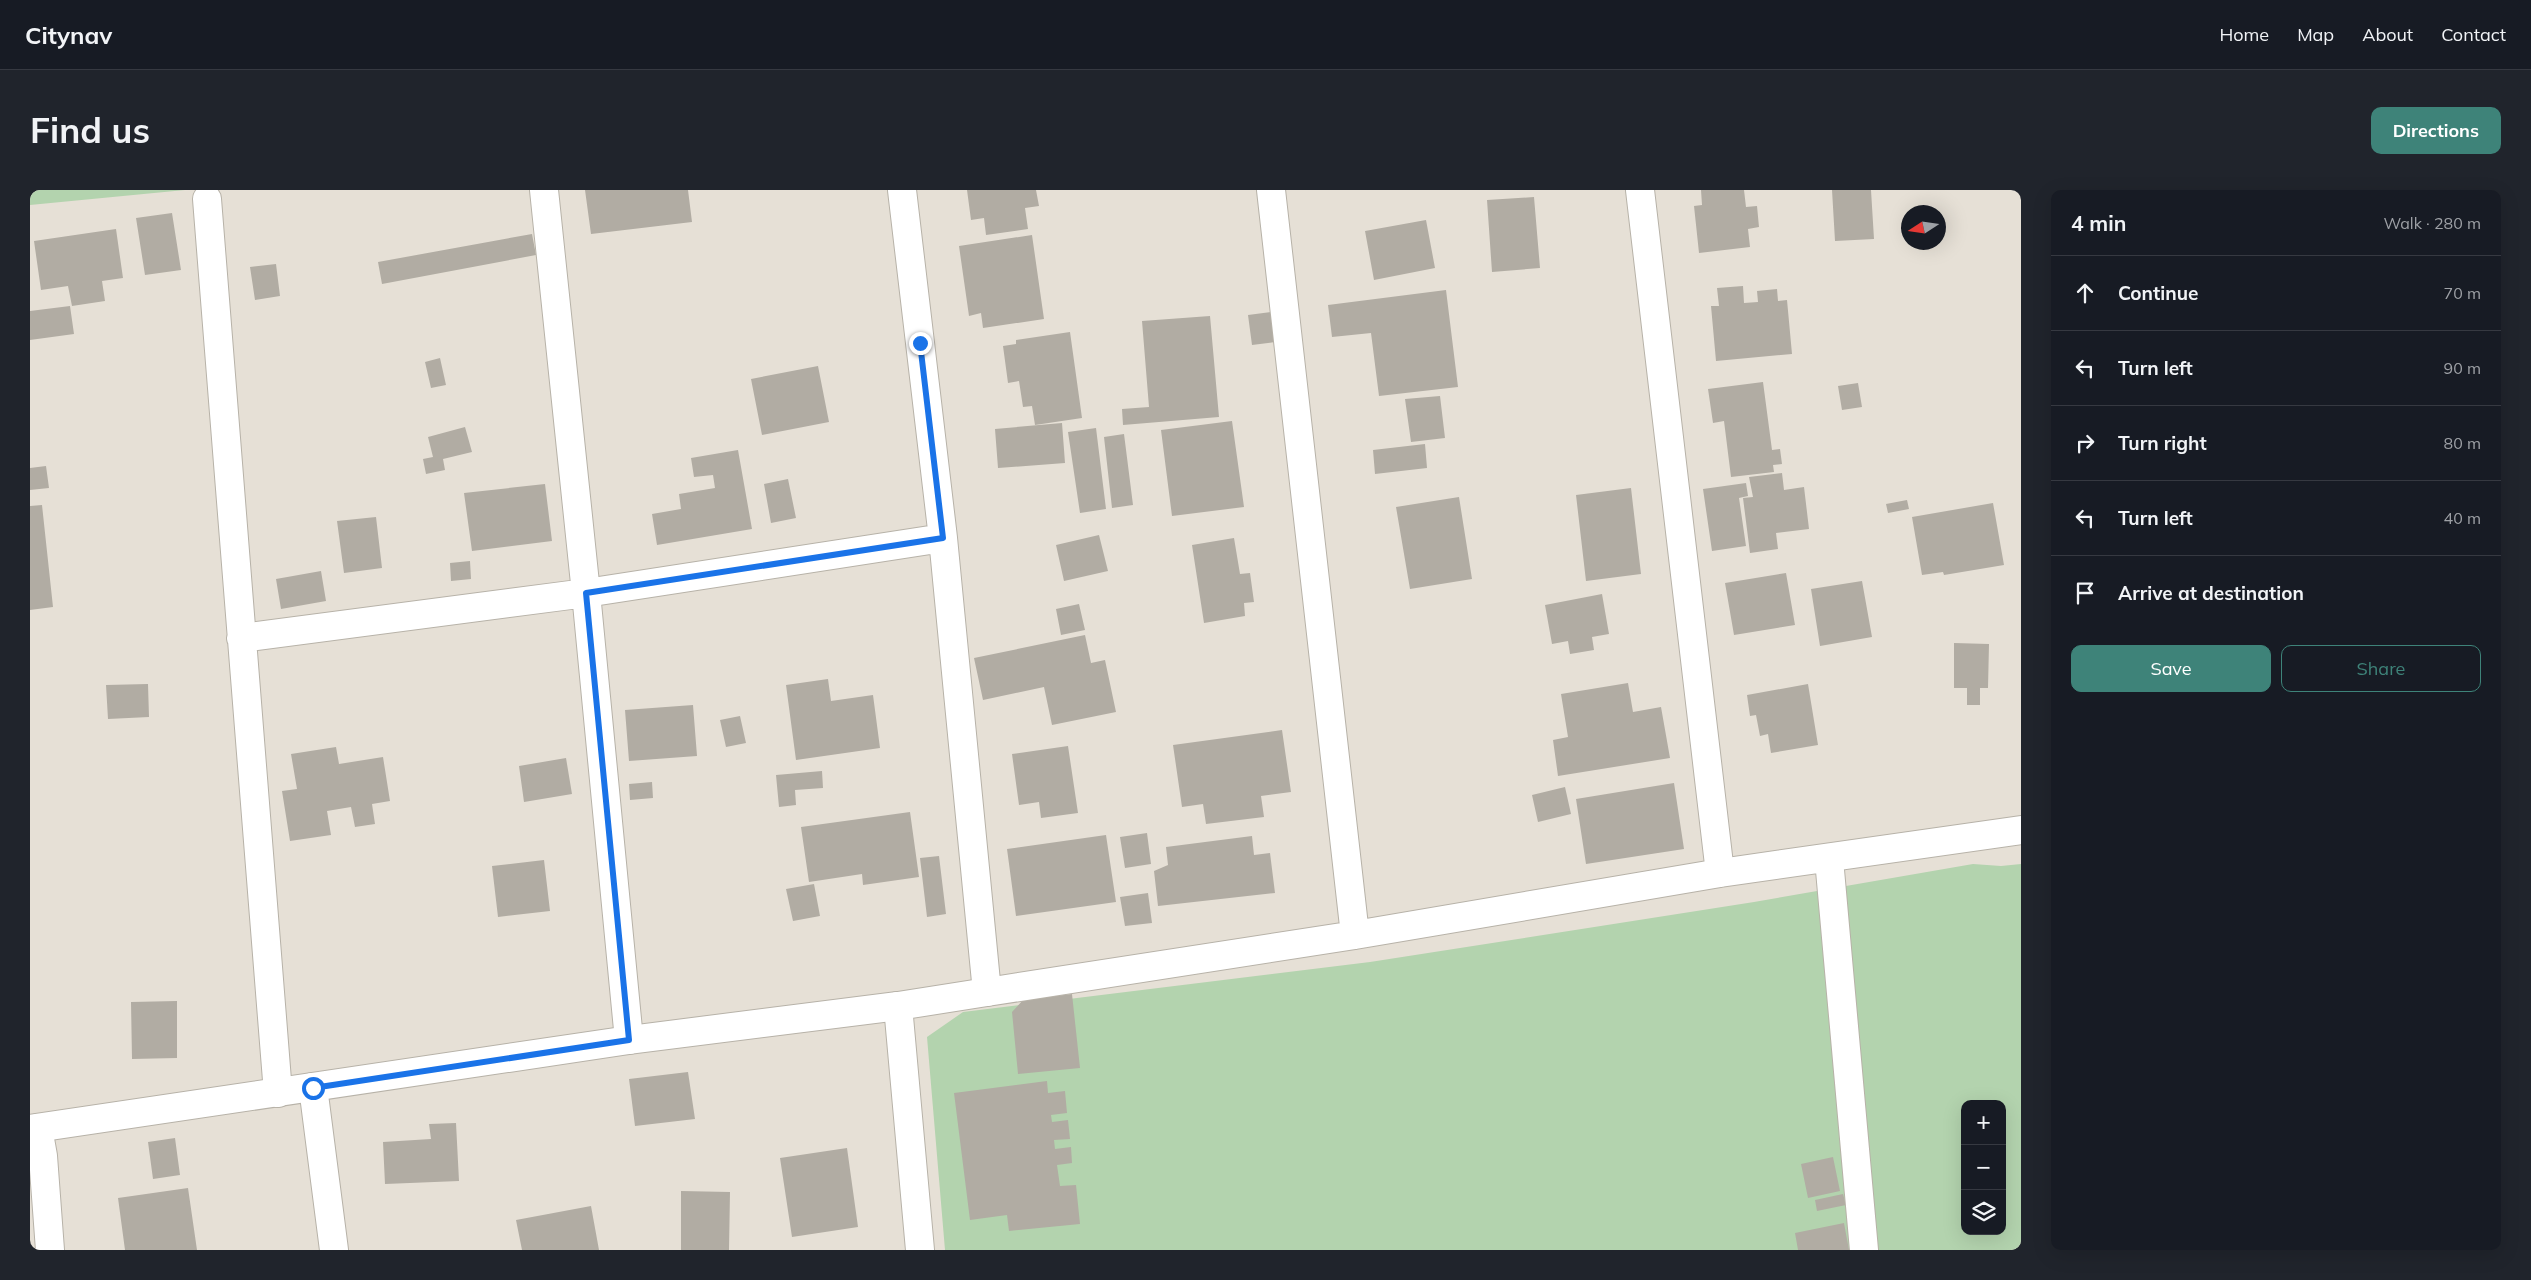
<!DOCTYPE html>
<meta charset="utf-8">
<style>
body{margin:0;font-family:Mulish,sans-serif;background:#20242c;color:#f1f3f6}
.controls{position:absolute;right:15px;bottom:15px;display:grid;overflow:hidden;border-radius:10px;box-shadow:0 5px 20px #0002}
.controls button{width:45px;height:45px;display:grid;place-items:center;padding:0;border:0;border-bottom:1px solid #363941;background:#171b24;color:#f1f3f6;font:25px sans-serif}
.compass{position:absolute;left:1871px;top:15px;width:45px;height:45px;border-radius:50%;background:#171b24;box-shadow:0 5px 20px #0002;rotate:258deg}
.stop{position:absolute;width:15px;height:15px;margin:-11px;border:4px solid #1a73e8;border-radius:50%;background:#fff}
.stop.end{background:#1a73e8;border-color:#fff;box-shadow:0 1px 5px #0008}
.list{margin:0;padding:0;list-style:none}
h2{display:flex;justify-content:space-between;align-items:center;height:65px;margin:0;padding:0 20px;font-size:21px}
h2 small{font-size:16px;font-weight:400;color:#9ea1a6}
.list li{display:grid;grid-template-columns:32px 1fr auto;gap:15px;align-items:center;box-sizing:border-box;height:75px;padding:0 20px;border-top:1px solid #363941}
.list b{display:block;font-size:19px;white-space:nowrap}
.list em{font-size:16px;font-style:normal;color:#9ea1a6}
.actions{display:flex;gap:10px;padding:15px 20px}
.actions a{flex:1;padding:11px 0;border:1px solid #3e8379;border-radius:10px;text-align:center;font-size:18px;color:#3e8379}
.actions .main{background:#3e8379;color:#fff}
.icon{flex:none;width:28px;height:28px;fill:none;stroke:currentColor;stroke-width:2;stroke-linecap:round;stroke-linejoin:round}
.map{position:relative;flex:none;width:1991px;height:1060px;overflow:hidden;border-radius:10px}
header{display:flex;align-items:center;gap:30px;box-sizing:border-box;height:70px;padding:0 25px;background:#171b24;border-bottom:1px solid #363941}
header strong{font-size:24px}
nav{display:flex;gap:28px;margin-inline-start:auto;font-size:18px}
.intro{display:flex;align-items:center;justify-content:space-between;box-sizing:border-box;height:120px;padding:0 30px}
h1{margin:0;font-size:35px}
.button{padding:12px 22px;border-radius:10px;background:#3e8379;color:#fff;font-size:18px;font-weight:700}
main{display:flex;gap:30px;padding:0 30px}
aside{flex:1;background:#171b24;border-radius:10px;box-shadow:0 5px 20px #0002}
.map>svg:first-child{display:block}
.green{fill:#b3d3ae;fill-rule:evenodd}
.building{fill:#b1aca3}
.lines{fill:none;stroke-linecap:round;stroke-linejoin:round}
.minor-casing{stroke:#b7b2a8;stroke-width:30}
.tertiary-casing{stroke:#b7b2a8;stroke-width:30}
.minor{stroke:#fff;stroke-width:28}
.tertiary{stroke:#fff;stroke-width:28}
.route{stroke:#1a73e8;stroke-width:6}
</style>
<header>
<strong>Citynav</strong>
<nav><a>Home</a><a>Map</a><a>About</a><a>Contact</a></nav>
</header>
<div class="intro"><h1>Find us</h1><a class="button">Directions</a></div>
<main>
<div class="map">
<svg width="1991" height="1060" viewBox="0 0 1991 1060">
<rect width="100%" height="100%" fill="#e6e0d6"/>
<path class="green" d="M0 0H155L0 15Z
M1943 674 1971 676 1991 674V1060H915L897 847 933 822 1340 772 1724 712ZM1935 914H1972V1041H1935Z"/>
<path class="building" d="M555 0H658L662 32 561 44Z
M937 0H1006L1009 16 995 18 998 39 956 45 954 28 941 30Z
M1671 0H1714L1716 17 1727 16 1729 37 1718 39 1720 57 1669 63 1664 16 1672 15Z
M1802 0H1841L1844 49 1805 51Z
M1504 7 1510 78 1462 82 1457 10Z
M142 23 151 80 115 85 106 28Z
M1396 30 1405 78 1344 90 1335 41Z
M86 39 93 88 72 91 75 111 42 116 38 96 11 100 4 51Z
M502 44 506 65 352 94 348 72Z
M1002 45 1014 129 953 138 951 123 939 126 929 56Z
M246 74 250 106 225 110 220 77Z
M1713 96 1714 113 1728 112 1727 101 1747 99 1748 111 1757 110 1762 164 1686 171 1681 116H1689L1687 98Z
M1416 100 1428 197 1349 206 1341 143 1302 147 1298 115Z
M40 116 44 144 0 150V121Z
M1241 122 1245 152 1222 155 1218 125Z
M1180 126 1189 227 1093 235 1092 219 1119 217 1112 131Z
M1040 142 1052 228 1005 235 1002 216 993 217 989 191 978 193 973 156 986 154V150Z
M410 168 416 195 401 198 395 172Z
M788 176 799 232 732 245 721 189Z
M1733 192 1742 260 1750 259 1752 274 1743 275 1744 282 1701 287 1694 231 1683 233 1678 199Z
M1828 193 1832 217 1812 220 1808 196Z
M1410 206 1415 248 1381 252 1375 209Z
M1202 231 1214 317 1142 326 1131 240Z
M1032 233 1035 273 968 278 965 239Z
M435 237 442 262 413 269 415 280 396 284 393 269 403 267 398 247Z
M1066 238 1076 319 1050 323 1038 242Z
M1094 244 1103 315 1082 318 1074 247Z
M1395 254 1397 278 1345 284 1343 260Z
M708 260 722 339 627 355 622 324 651 319 649 304 685 298 683 285 664 287 661 268Z
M16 276 19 298 0 300V278Z
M1752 283 1754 300 1774 297 1779 339 1746 343 1748 359 1720 363 1713 308 1723 307 1719 287Z
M758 289 766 328 741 333 734 294Z
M1716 293 1718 306 1709 308 1716 356 1682 361 1673 299Z
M515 294 522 351 442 361 434 303Z
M1601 298 1611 384 1556 391 1546 305Z
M1429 307 1442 389 1380 399 1366 317Z
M1877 310 1879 319 1858 323 1856 314Z
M1963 313 1974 375 1914 385 1913 382 1892 385 1882 327Z
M12 315 23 417 0 420V316Z
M346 327 352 378 314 383 307 331Z
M1069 345 1078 381 1034 391 1026 355Z
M1204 348 1210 384 1220 383 1224 412 1214 413 1215 426 1174 433 1162 355Z
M440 371 441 389 421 391 420 373Z
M291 381 296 411 251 419 246 389Z
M1756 383 1765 435 1704 445 1695 393Z
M1832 391 1842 447 1790 456 1781 399Z
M1572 404 1579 444 1562 447 1564 460 1540 464 1538 451 1522 454 1515 415Z
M1049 414 1055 440 1031 445 1026 419Z
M1055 445 1061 473 1075 470 1086 522 1022 535 1014 497 953 510 944 468Z
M1924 453 1959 454 1958 498H1950V515H1937V498H1924Z
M798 489 801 511 843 505 850 558 766 570 756 495Z
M1598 493 1603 522 1631 517 1640 568 1528 586 1523 550 1538 547 1531 504Z
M118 494 119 527 78 529 76 495Z
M1778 494 1788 555 1741 563 1738 544 1730 546 1726 525 1720 526 1717 505Z
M663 515 667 566 599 571 595 520Z
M710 526 716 553 696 557 690 530Z
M1252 540 1261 602 1231 606 1234 627 1176 634 1173 614 1152 617 1143 555Z
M1038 556 1048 623 1011 628 1009 612 989 615 982 564Z
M306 557 309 574 353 567 360 611 342 614 345 634 325 637 321 617 297 621 301 645 260 651 252 601 267 599 261 564Z
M536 568 542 604 494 612 489 576Z
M792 581 793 598 765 600 766 615 749 617 746 585Z
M622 592 623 608 600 610 599 594Z
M1644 593 1654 659 1556 674 1546 609Z
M1535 597 1541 624 1508 632 1502 605Z
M880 622 889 687 833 695 832 684 779 692 771 637Z
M1117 643 1121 674 1095 678 1090 647Z
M1076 645 1086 712 986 726 977 659Z
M1222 646 1224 665 1240 663 1245 703 1128 716 1124 681 1138 675 1136 657Z
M909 666 916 724 897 727 890 668Z
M514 670 520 721 468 727 462 676Z
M784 694 790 726 763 731 756 699Z
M1118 703 1122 733 1095 736 1090 707Z
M1042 804 1050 878 988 884 982 822 993 810Z
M147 811V868L102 869 101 812Z
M658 882 665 929 605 936 599 889Z
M1017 891 1018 903 1035 901 1037 923 1021 925 1022 932 1038 930 1040 949 1024 950 1025 959 1041 957 1042 973 1027 975 1030 996 1046 995 1050 1034 979 1041 977 1025 940 1030 924 903Z
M426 933 429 991 355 994 353 952 401 949 399 934Z
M145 948 150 985 123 989 118 952Z
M817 958 828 1037 762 1047 750 968Z
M1803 967 1810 1001 1778 1008 1771 974Z
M158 998 167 1060H95L88 1008Z
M651 1001 700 1002 699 1060H651Z
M1813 1004 1816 1015 1787 1021 1785 1010Z
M561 1016 569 1060H492L486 1030Z
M1814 1033 1819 1060H1768L1765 1043Z"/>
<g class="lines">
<g class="minor-casing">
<path id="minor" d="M514 0 556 403 599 850
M872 0 913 348 957 802 1325 745 1690 683 1991 640
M1241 0 1325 745
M1610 0 1690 683
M177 9 248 903
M211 448 556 403 913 348
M1799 669 1834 1060
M868 816 890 1060
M283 897 304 1060
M8 938 13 966 20 1060"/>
</g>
<g class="tertiary-casing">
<path id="tertiary" d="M0 939 599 850 868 816 957 802"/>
</g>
<use href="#minor" class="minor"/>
<use href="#tertiary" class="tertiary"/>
</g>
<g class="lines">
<path class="route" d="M283 898 599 850 556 403 913 348 890 153"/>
</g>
</svg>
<div class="controls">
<button>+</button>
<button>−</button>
<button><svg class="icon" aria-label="layers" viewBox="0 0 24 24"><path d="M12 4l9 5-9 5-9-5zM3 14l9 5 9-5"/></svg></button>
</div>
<svg class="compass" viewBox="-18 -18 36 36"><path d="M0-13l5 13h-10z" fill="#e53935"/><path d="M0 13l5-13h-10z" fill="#9ea1a6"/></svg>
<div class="stop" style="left:283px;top:898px"></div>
<div class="stop end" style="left:890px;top:153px"></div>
</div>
<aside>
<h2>4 min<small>Walk · 280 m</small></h2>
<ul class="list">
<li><svg class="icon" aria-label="ahead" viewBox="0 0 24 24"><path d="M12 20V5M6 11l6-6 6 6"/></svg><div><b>Continue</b></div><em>70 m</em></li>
<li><svg class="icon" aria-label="left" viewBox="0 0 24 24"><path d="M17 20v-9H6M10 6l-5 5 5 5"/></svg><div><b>Turn left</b></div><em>90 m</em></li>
<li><svg class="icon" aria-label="right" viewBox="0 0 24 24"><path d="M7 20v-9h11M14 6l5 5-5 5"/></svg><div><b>Turn right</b></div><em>80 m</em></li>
<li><svg class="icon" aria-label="left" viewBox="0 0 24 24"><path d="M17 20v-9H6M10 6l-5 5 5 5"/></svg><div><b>Turn left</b></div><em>40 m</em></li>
<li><svg class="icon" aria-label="arrive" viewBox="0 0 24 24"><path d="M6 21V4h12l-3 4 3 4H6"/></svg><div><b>Arrive at destination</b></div></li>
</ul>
<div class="actions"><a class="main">Save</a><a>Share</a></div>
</aside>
</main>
